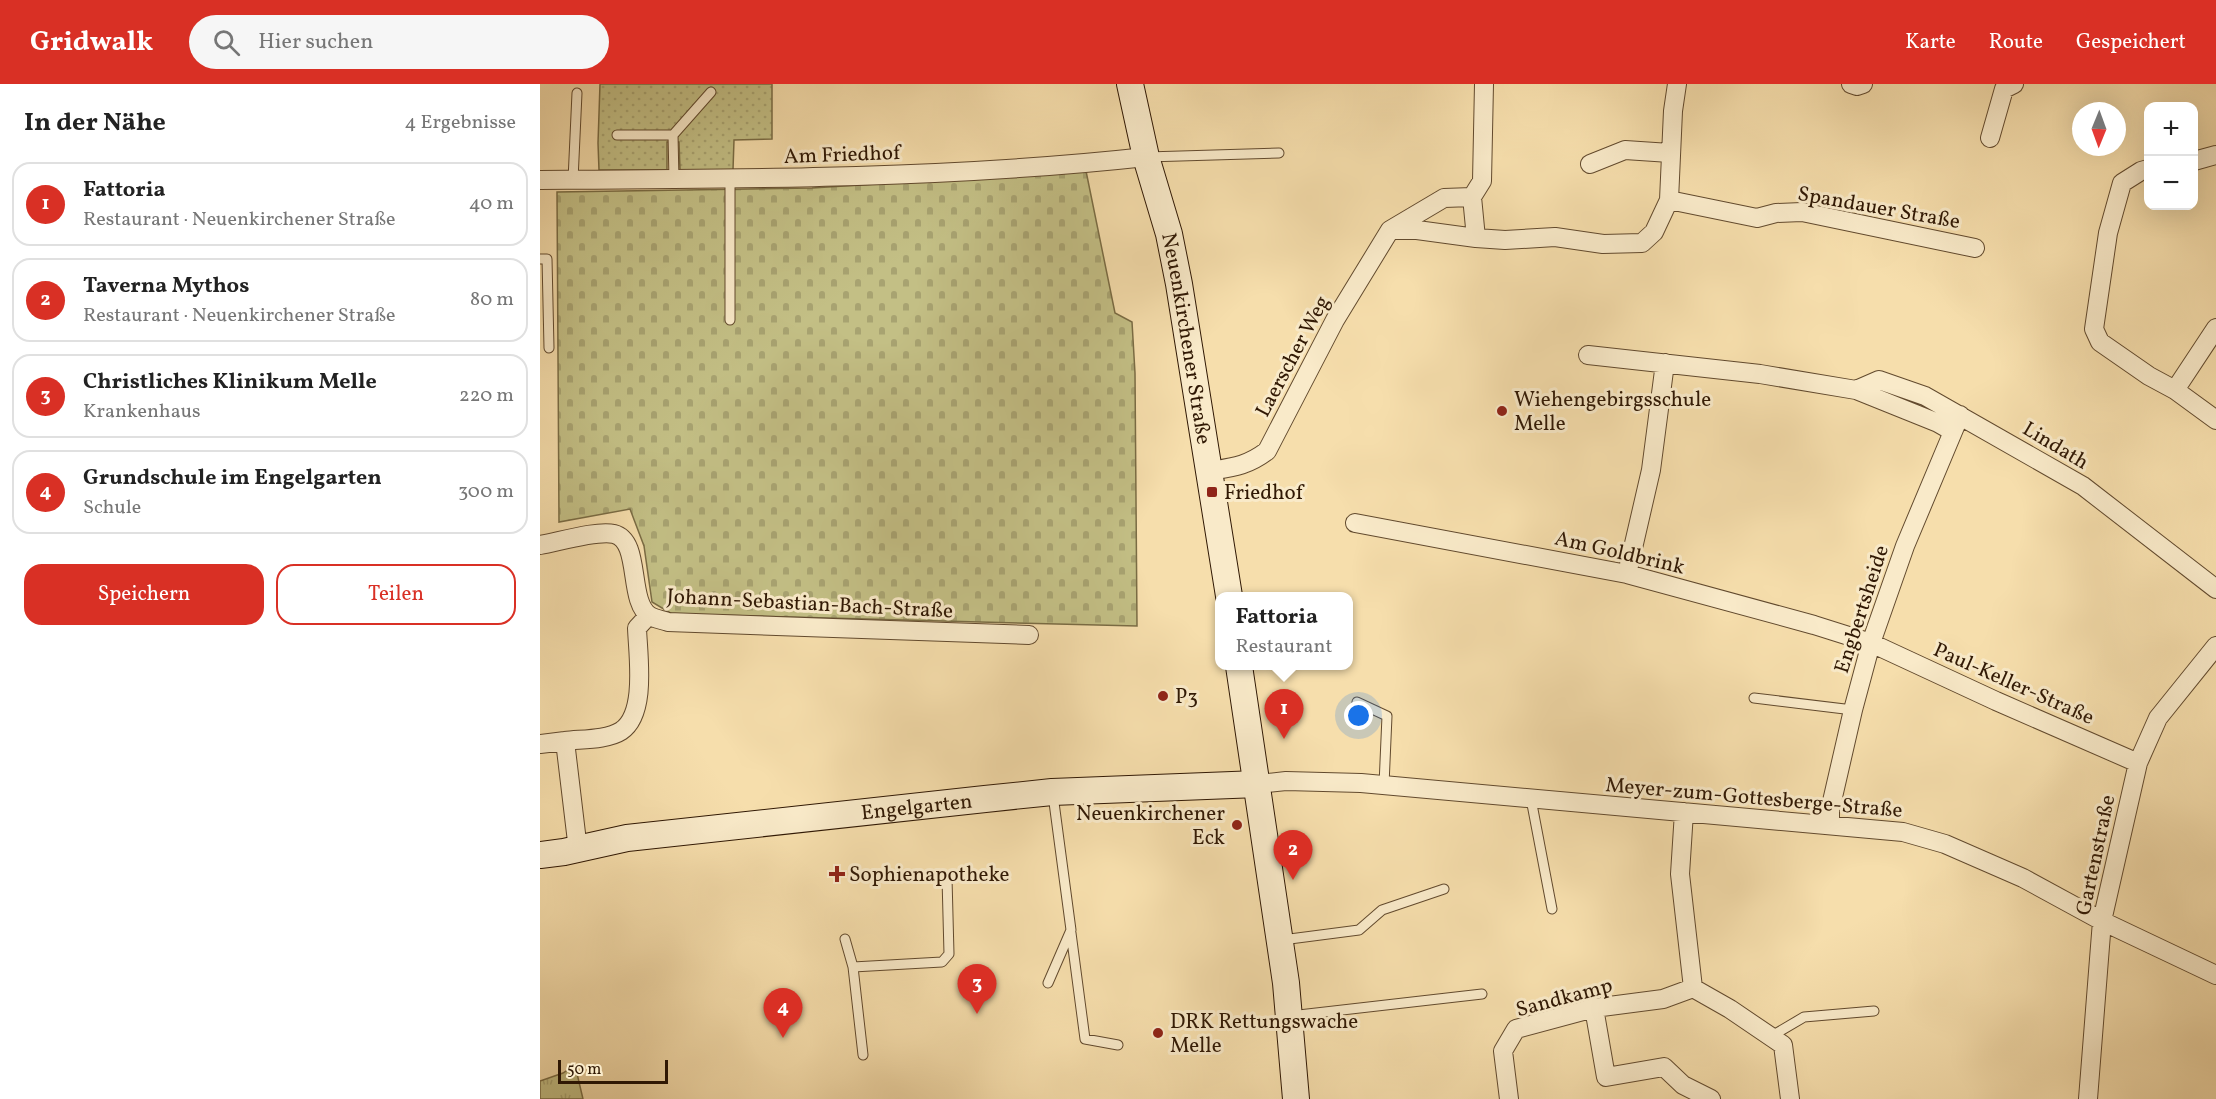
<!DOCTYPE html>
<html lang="de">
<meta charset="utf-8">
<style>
body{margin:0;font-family:Vollkorn,serif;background:#f6f6f6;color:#222}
.controls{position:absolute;right:18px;top:18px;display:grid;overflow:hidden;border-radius:12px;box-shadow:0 6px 24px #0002}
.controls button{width:54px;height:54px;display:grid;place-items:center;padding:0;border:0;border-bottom:2px solid #e0e0e0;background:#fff;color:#222;font:30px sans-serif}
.compass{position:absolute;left:1532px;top:18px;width:54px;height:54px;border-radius:50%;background:#fff;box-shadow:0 6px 24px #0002;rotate:181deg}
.scale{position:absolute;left:18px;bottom:15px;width:110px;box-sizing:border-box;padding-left:6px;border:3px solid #301804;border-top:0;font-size:16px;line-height:21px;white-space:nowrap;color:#301804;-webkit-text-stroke:4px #f9eac9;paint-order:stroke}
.you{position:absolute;left:819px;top:632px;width:21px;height:21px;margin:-15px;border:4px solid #fff;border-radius:50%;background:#1a73e8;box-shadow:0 0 0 9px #1a73e833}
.badge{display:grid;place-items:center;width:39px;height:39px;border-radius:50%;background:#d93025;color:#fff;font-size:20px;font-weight:700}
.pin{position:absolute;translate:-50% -50px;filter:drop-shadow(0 2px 3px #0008)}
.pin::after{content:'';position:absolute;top:32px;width:21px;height:18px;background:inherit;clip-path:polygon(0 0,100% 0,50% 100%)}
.popup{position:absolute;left:675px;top:508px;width:138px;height:78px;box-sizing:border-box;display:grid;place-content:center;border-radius:12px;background:#fff;filter:drop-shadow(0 2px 4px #0005);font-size:20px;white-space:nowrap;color:#767676}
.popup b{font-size:22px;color:#222}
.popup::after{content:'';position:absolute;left:50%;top:100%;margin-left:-12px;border:12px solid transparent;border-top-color:#fff}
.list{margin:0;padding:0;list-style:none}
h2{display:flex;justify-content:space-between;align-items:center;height:78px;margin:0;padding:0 24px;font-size:26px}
h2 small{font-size:20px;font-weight:400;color:#767676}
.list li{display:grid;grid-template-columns:39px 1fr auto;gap:18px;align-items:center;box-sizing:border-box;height:84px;margin:0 12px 12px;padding:0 12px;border:2px solid #e0e0e0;border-radius:18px}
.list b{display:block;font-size:22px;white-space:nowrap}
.list p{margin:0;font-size:20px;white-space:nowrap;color:#767676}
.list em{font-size:20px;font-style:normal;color:#767676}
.actions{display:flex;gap:12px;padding:18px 24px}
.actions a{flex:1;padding:14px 0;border:2px solid #d93025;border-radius:18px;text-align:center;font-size:21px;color:#d93025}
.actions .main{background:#d93025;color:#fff}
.icon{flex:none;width:33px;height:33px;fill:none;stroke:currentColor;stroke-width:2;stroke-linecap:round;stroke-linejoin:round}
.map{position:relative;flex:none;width:1676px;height:1015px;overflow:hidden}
header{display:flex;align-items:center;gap:36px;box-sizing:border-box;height:84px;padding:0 30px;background:#d93025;color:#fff}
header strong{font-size:28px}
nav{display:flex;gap:33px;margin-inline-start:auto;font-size:21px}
.search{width:420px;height:54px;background:#f6f6f6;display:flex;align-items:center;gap:15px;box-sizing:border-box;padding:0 21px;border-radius:33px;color:#767676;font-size:22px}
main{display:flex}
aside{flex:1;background:#fff}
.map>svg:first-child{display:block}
.grass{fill:url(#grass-dots);stroke:#7a6c44;stroke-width:1.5}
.cemetery{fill:url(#cemetery-stones);stroke:#7a6c44;stroke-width:1.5}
.park{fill:url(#park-tufts);stroke:#7a6c44;stroke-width:1.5}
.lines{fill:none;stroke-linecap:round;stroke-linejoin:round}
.lane-casing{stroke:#624a2e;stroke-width:11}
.street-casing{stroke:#624a2e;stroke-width:20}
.secondary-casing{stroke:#301804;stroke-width:28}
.lane{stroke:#f9eac9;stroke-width:9}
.street{stroke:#f9eac9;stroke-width:18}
.secondary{stroke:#f9eac9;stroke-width:26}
.poi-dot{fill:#8f2418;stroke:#f9eac9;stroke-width:2}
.labels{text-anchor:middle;stroke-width:6;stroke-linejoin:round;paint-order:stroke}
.street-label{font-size:21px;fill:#301804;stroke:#f9eac9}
.poi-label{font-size:21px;fill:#301804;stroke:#f9eac9;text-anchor:start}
</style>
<header>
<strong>Gridwalk</strong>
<div class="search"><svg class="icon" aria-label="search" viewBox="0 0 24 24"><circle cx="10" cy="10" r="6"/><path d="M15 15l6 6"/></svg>Hier suchen</div>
<nav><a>Karte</a><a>Route</a><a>Gespeichert</a></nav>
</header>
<main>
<aside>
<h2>In der Nähe<small>4 Ergebnisse</small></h2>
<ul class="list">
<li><span class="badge">1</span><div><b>Fattoria</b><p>Restaurant · Neuenkirchener Straße</p></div><em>40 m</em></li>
<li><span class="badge">2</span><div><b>Taverna Mythos</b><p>Restaurant · Neuenkirchener Straße</p></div><em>80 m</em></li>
<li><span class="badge">3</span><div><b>Christliches Klinikum Melle</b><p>Krankenhaus</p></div><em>220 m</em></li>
<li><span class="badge">4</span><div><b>Grundschule im Engelgarten</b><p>Schule</p></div><em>300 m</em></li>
</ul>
<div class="actions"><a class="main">Speichern</a><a>Teilen</a></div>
</aside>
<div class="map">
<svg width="1676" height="1015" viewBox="0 0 1676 1015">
<defs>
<pattern id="grass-dots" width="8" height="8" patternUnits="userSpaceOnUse" patternTransform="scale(1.5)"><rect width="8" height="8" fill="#c3bf85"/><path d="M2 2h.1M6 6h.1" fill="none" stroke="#a8a371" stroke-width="1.8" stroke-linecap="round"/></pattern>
<pattern id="cemetery-stones" width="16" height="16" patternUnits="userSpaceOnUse" patternTransform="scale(1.5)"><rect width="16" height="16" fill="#c3bf85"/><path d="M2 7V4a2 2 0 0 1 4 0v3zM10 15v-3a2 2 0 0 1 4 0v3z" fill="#a8a371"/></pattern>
<pattern id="park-tufts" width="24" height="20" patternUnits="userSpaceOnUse" patternTransform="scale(1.5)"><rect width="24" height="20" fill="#c3bf85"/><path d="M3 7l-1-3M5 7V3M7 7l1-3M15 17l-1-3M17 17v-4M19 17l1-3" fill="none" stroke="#a8a371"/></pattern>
</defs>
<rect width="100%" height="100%" fill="#f6deac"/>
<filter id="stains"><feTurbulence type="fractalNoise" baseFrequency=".00333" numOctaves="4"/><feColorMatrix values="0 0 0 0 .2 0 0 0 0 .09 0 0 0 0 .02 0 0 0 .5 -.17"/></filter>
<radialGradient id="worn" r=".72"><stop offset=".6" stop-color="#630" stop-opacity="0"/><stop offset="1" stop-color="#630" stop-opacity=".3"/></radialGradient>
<path class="grass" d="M60 0H232V55L194 56 193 86H140L139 58H127V86H59L58 59Z"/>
<path class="cemetery" d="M546 87 575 229 592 238 595 289 597 542 132 530 112 518 104 462 90 425 19 438 17 108 272 104Z"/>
<path class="park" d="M35 981 43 1015H0V997L23 989Z"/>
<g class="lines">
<g class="lane-casing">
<path id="lane" d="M77 51H133L134 96
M133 51 171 8
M607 73 739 69
M190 95V236
M33 96 37 9
M0 175H7L9 264
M1214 614 1313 626
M817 618 847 632 844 701
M991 715 1012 825
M531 849 545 955 578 961
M305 855 313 883 323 971
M742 856 819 846 842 826 904 805
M313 883 402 878 409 870 407 794
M508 899 531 846 513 711
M750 932 942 910
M1230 953 1264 933 1334 927"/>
</g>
<g class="street-casing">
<path id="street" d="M1311 0 1317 2 1323 0
M1450 54 1464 5 1474 0
M1654 77 1676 71
M1050 80 1085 66 1130 69
M1608 85 1601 87 1582 99 1568 149 1554 245 1560 258 1609 292 1635 306 1676 336
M0 96C202 95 405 95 606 73
M932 113 936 154
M1129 116 1217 134 1236 129 1262 128 1435 164
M852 146H877L936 154 965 156 1015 153 1063 160 1102 159 1114 148 1129 116 1133 27 1137 0
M1048 271 1220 290 1316 306 1339 296 1385 312 1543 402 1676 505
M1316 306 1398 339 1412 347
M1635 306 1676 244
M669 387C694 383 707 382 727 367L795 236 850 146 904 114 932 113 942 97 944 0
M815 439 1087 490 1274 541 1331 559 1456 617 1598 679
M0 461C18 458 57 446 74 450 102 457 87 518 110 532 115 535 123 536 128 538L489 551
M1087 490 1111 386 1125 279
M0 660 25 657
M718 700 746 697 821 699 1363 748 1405 760 1483 794 1562 837 1676 891
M1144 728 1140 790 1153 904
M1290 741V726L1313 626 1331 559 1365 462 1420 331
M38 766 25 657C41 655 67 656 81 647 107 630 98 572 97 544L109 531
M1153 904 1190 925 1243 961 1250 1015
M1054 924 1066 993 1124 983 1143 1001 1171 1015
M969 1015 963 967 976 945 1054 924 1123 915 1153 904
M1548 1015 1562 837 1598 679 1618 634 1676 562"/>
</g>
<g class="secondary-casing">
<g id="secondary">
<path id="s1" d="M590 0 606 73 629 150 639 200 689 512"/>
<path d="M699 582 746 899 756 1015"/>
<path id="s2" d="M0 771 24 768 87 754 445 715 512 708 718 700"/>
</g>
</g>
<use href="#lane" class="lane"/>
<use href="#street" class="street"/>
<use href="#secondary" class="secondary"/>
</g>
<g class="poi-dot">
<circle cx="962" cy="327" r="6"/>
<rect x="666" y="402" width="12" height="12" rx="3"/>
<circle cx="623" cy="612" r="6"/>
<circle cx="697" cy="741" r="6"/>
<path d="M294 781h6v6h6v6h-6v6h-6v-6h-6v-6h6z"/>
<circle cx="618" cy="949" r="6"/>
</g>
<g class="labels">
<g class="street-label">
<text transform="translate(302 70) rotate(-2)" y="7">Am Friedhof</text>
<text transform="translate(1339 123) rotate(10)" y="7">Spandauer Straße</text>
<text dy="7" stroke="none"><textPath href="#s1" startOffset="261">Neuenkirchener Straße</textPath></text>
<text transform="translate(752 272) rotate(-62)" y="7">Laerscher Weg</text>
<text transform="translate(1516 361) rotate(31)" y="7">Lindath</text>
<text transform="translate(1080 468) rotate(13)" y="7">Am Goldbrink</text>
<text transform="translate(270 519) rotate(3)" y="7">Johann-Sebastian-Bach-Straße</text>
<text transform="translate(1321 525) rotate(-72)" y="7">Engbertsheide</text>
<text transform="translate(1474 599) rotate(24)" y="7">Paul-Keller-Straße</text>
<text transform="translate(1214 713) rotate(5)" y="7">Meyer-zum-Gottesberge-Straße</text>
<text dy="7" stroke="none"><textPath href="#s2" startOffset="380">Engelgarten</textPath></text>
<text transform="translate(1555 771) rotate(-78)" y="7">Gartenstraße</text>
<text transform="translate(1024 913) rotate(-15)" y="7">Sandkamp</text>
</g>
<g class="poi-label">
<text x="974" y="322">Wiehengebirgsschule<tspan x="974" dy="24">Melle</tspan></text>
<text x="684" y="415">Friedhof</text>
<text x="635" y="619">P3</text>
<text x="685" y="736" text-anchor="end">Neuenkirchener<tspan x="685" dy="24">Eck</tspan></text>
<text x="309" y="797">Sophienapotheke</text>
<text x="630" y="944">DRK Rettungswache<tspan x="630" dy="24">Melle</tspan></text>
</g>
</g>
<rect width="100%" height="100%" filter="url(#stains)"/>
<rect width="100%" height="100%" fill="url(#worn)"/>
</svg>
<div class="controls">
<button>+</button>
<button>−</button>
</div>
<svg class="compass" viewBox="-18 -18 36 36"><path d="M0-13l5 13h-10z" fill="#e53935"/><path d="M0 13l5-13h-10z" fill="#767676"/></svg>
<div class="scale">50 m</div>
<div class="you"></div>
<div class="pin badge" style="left:744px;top:655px">1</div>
<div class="popup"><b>Fattoria</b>Restaurant</div>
<div class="pin badge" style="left:753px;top:796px">2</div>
<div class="pin badge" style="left:437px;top:930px">3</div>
<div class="pin badge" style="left:243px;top:954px">4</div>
</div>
</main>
